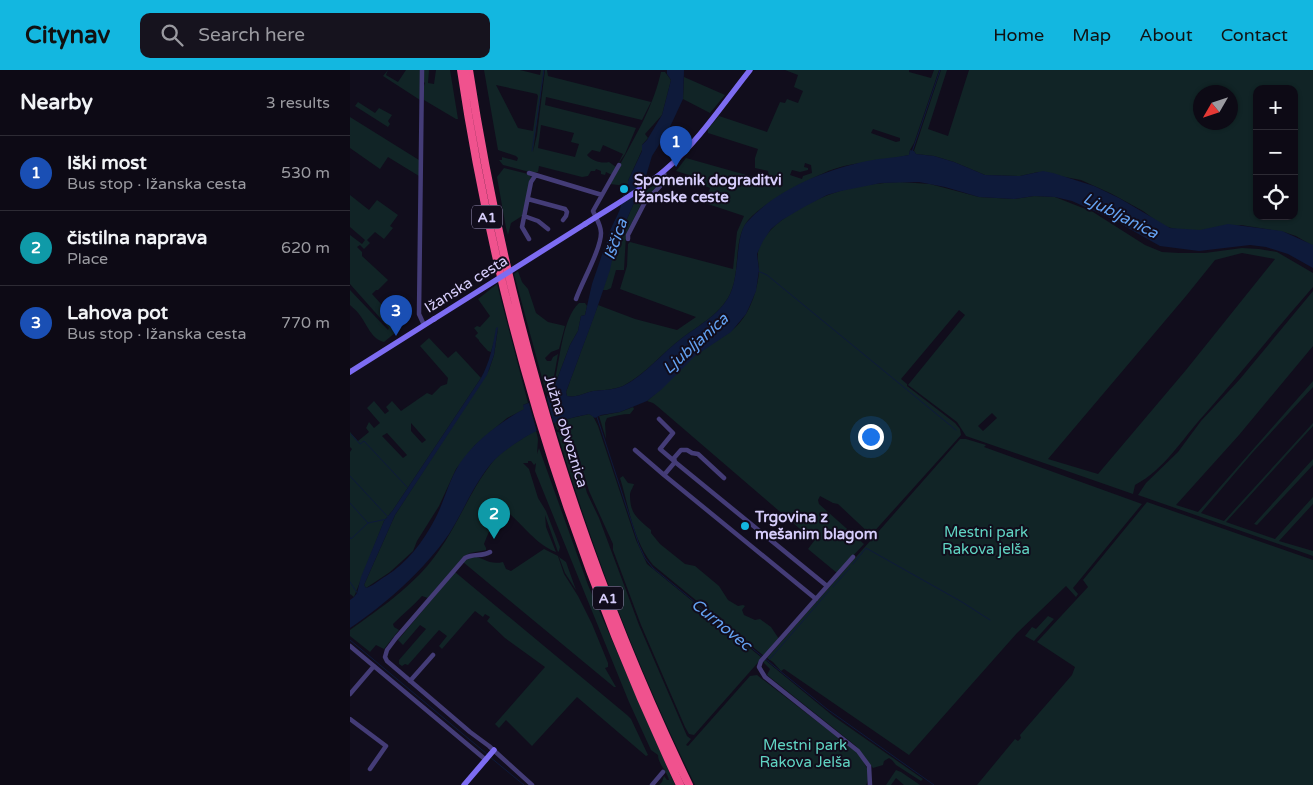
<!DOCTYPE html>
<meta charset="utf-8">
<style>
body{margin:0;font-family:"Varela Round",sans-serif;background:#16131e;color:#f1f3f6}
.controls{position:absolute;right:15px;top:15px;display:grid;overflow:hidden;border-radius:10px;box-shadow:0 1px 4px #0004}
.controls button{width:45px;height:45px;display:grid;place-items:center;padding:0;border:0;border-bottom:1px solid #2d2b34;background:#0d0a15;color:#f1f3f6;font:25px sans-serif}
.compass{position:absolute;left:843px;top:15px;width:45px;height:45px;border-radius:50%;background:#0d0a15;box-shadow:0 1px 4px #0004;rotate:231deg}
.you{position:absolute;left:520px;top:366px;width:18px;height:18px;margin:-12px;border:4px solid #fff;border-radius:50%;background:#1a73e8;box-shadow:0 0 0 8px #1a73e833}
.badge{display:grid;place-items:center;width:32px;height:32px;border-radius:50%;background:#13b7e0;color:#fff;font-size:16px;font-weight:700}
.pin{position:absolute;translate:-50% -41px;filter:drop-shadow(0 1px 2px #0008)}
.pin::after{content:'';position:absolute;top:26px;width:18px;height:15px;background:inherit;clip-path:polygon(0 0,100% 0,50% 100%)}
.list{margin:0;padding:0;list-style:none}
h2{display:flex;justify-content:space-between;align-items:center;height:65px;margin:0;padding:0 20px;font-size:21px}
h2 small{font-size:16px;font-weight:400;color:#9a9aa0}
.list li{display:grid;grid-template-columns:32px 1fr auto;gap:15px;align-items:center;box-sizing:border-box;height:75px;padding:0 20px;border-top:1px solid #2d2b34}
.list b{display:block;font-size:19px;white-space:nowrap}
.list p{margin:0;font-size:16px;white-space:nowrap;color:#9a9aa0}
.list em{font-size:16px;font-style:normal;color:#9a9aa0}
.icon{flex:none;width:28px;height:28px;fill:none;stroke:currentColor;stroke-width:2;stroke-linecap:round;stroke-linejoin:round}
.map{position:relative;flex:none;width:963px;height:715px;overflow:hidden}
header{display:flex;align-items:center;gap:30px;box-sizing:border-box;height:70px;padding:0 25px;background:#13b7e0;color:#111}
header strong{font-size:24px}
nav{display:flex;gap:28px;margin-inline-start:auto;font-size:18px}
.search{width:350px;height:45px;background:#16131e;display:flex;align-items:center;gap:12px;box-sizing:border-box;padding:0 18px;border-radius:10px;color:#9a9aa0;font-size:19px}
main{display:flex}
aside{flex:1;background:#0d0a15}
.map>svg:first-child{display:block}
.green{fill:#112426;fill-rule:evenodd}
.water{fill:#0e1a3a}
.pier{fill:#110d1c}
.lines{fill:none;stroke-linecap:round;stroke-linejoin:round}
.stream{stroke:#0e1a3a;stroke-width:1}
.street{stroke:#443c77;stroke-width:4.5}
.secondary{stroke:#7d6cf2;stroke-width:5.5}
.highway{stroke:#f0528e;stroke-width:8}
.secondary-bridge{stroke:#7d6cf2;stroke-width:5.5}
.poi-dot{fill:#13b7e0;stroke:#110d1c;stroke-width:2}
.labels{text-anchor:middle;stroke-width:4;stroke-linejoin:round;paint-order:stroke}
.shield{fill:#110d1c;stroke:#9b93b8;stroke-width:1}
.shield-label{font-size:14px;font-weight:bold;fill:#d6cdfb}
.poi-label{font-size:15px;font-weight:bold;fill:#d6cdfb;stroke:#110d1c;text-anchor:start}
.street-label{font-size:15px;fill:#d6cdfb;stroke:#110d1c}
.park-label{font-size:15px;fill:#60d3c2;stroke:#110d1c}
.water-label{font-size:16px;font-style:italic;fill:#64a2f2;stroke:#110d1c}
</style>
<header>
<strong>Citynav</strong>
<div class="search"><svg class="icon" aria-label="search" viewBox="0 0 24 24"><circle cx="10" cy="10" r="6"/><path d="M15 15l6 6"/></svg>Search here</div>
<nav><a>Home</a><a>Map</a><a>About</a><a>Contact</a></nav>
</header>
<main>
<aside>
<h2>Nearby<small>3 results</small></h2>
<ul class="list">
<li><span class="badge" style="background:#1a4fb4">1</span><div><b>Iški most</b><p>Bus stop · Ižanska cesta</p></div><em>530 m</em></li>
<li><span class="badge" style="background:#0f9aa8">2</span><div><b>čistilna naprava</b><p>Place</p></div><em>620 m</em></li>
<li><span class="badge" style="background:#1a4fb4">3</span><div><b>Lahova pot</b><p>Bus stop · Ižanska cesta</p></div><em>770 m</em></li>
</ul>
</aside>
<div class="map">
<svg width="963" height="715" viewBox="0 0 963 715">
<rect width="100%" height="100%" fill="#110d1c"/>
<path class="green" d="M38 0 36 5 48 12 56 0H71L70 30 33 6Z
M73 0H79L78 13 84 14 86 0H100L108 49H106L74 30 73 19 75 13 73 11Z
M134 0H170L190 5 191 0H194L183 82 187 65 195 0H197L198 6 301 32 292 50 196 27 195 35 286 58 275 84 268 94 273 84 253 75 250 82 242 80 237 85C242 91 252 94 259 92L266 97 262 105 256 102 255 105 251 104V101L246 99 245 101H241L238 106 232 107 189 96 188 102 183 103 153 95 149 90H152V87L167 91 168 88 166 86 148 80ZM146 15 187 24 188 26 183 61 168 58ZM191 55 224 63 221 72 229 74 225 87 188 78Z
M435 0H559V2L581 8 584 0H589L564 73 560 80 559 85C535 91 508 91 484 99 477 101 470 105 463 108 441 119 420 130 402 146 380 166 393 203 378 228 367 246 348 256 332 268 312 283 296 304 273 316 263 320 253 320 243 321 234 323 227 328 217 326L216 322 248 235 285 249 327 260 346 247 270 219 277 196 278 174 280 172 383 199 387 162 394 146 355 133 360 118 352 115 355 110 326 101 336 88 428 114 431 111 419 107 418 101 405 98V88L408 79 358 63V59L369 46 417 62 430 32 435 33 437 29 448 33 453 21 444 17 448 5ZM523 59 550 68V71L546 72 521 63ZM455 93 461 95 462 103 453 106 452 109 440 105 442 100 450 102 458 100V98L454 97Z
M591 0H597L578 59 598 66 619 0H963V176L946 166 934 162 891 155 849 162 826 159 813 156 793 141 762 124 731 110 688 102 670 106 635 105 604 92 584 86 566 84 564 81ZM907 19H944V146H907ZM851 22H881V52H851Z
M311 2H315L321 10 312 45 295 64 298 68 292 75V80L278 111V117L276 118V116L260 114C278 77 302 43 311 2Z
M334 7 375 25 360 43 333 29Z
M8 32 25 43 29 38 42 45 38 51 40 54 38 57 5 36Z
M0 47 69 90V106L38 87 30 99 0 78Z
M154 98 178 104 181 107 172 146 161 153 158 165 156 158 147 107Z
M312 110V112L293 130 290 129 289 133 291 134 276 165 274 200H266L261 218 257 220H252L265 176 287 126Z
M550 112 580 114 629 127 664 129 684 126 705 127 743 142 795 175 812 182 829 183H855L892 178 909 179 927 182 963 203V217C926 259 891 303 854 345 832 369 815 399 785 415L783 424 616 366 607 352 558 315 615 245 609 240 551 309 557 314V316L605 353 610 359 611 365 521 465 488 434 483 433 470 426 468 430 469 434 514 474 487 503 458 479 464 471 307 336 303 333 297 331C314 317 327 301 343 287 361 271 382 267 396 244 403 232 408 216 409 201 409 195 407 188 408 182 415 152 463 129 490 121 509 115 530 113 550 112ZM892 183 925 189 836 300 748 404 698 389 836 226 865 190ZM642 343 647 348 633 361 628 356Z
M0 125 19 140 27 130 48 145 40 156 43 158 34 169 25 162 17 170 20 173 14 179 10 175 7 177 12 182V186L38 210 28 220H26L22 224 42 246 39 249 42 251 44 249 51 258 34 272C21 269 17 254 9 244 7 241 3 238 0 235V220L38 260 39 258 0 214V165L12 174 15 170 0 157Z
M168 201 172 212 178 219 186 243 198 252 215 256 209 279 201 282 195 288 197 291H201L203 287 208 284 203 312 196 323 164 204Z
M147 214 178 333 173 335 175 339 157 348 125 375 106 399 89 436 67 471 63 481 40 502 16 518 14 515 45 445 139 300 144 285 148 258 141 282 138 281 129 271V270L125 266 128 263 124 258 127 256 130 257 140 246 128 229Z
M963 221V276L889 365 826 435 848 442 963 311V317L903 382 851 443 874 451 963 353V356L876 452 925 469 963 427V434L929 471 963 481V486L788 425 796 413 828 382 851 351 890 309Z
M229 233H235L237 236 235 245 231 246 228 261 220 275 203 320 197 326C198 322 202 318 204 313 210 292 212 248 229 233Z
M79 268 98 288 106 281 131 308 43 440 34 451 4 527 0 524V382L2 379 0 377V362L8 371 19 362 16 358 19 352 24 358 30 353 17 338 24 331 35 344 39 341 36 337 42 331 51 341 77 323 82 325 91 316 97 314 98 308 70 276ZM61 353 76 370 72 373 61 361ZM37 363 57 385 53 388 32 366Z
M283 337 284 339 280 344C272 344 265 346 257 348L255 353 256 369 249 346 270 342Z
M239 344 243 346 248 356 286 470 297 494 412 588 344 665 339 664 335 657 291 555 263 480V474L239 421 226 377 216 361 210 359 207 360 204 352Z
M186 360 188 369 187 384 189 378 238 515 325 715H309L312 712 314 706 317 710H319C317 701 308 694 308 685L301 680 279 632 185 401 186 393 184 395 181 391H178V393H173L179 399 188 428 196 441 210 477 209 481 208 482 195 445 196 457 206 482C184 473 173 454 155 440 145 446 138 463 134 474L136 478V480L120 483 114 486 78 528 72 526C63 536 53 544 43 554L44 557 49 560 34 579 26 575 20 582 0 566V560C32 537 65 515 88 482 108 454 120 421 141 394 152 379 171 370 186 360Z
M207 362 214 363 225 380 237 423 249 448 289 555 337 666 341 669 336 675 338 676 400 606 407 605 508 683C514 693 523 703 516 715H345C289 601 243 483 207 362Z
M610 369H616L636 375 634 377 792 434 723 518 728 524 726 527 716 516 667 563 559 685 434 599 431 601 423 592 417 588Z
M963 389V395L907 455 904 454Z
M273 406 278 413 284 414C283 418 280 421 280 425 280 444 287 448 301 460V463L310 474 335 494 345 496 369 516 378 530 388 536 393 535 395 536 392 540 394 545 405 550 410 549 421 557 429 569 414 586 303 495C283 471 279 437 270 408Z
M797 432 963 490V715H627L665 669 668 671 671 668 670 665 722 605 725 597 687 572 738 517 733 510Z
M194 479 208 486 214 504 228 526 242 554 258 593V597L255 598 266 617H264L113 492C128 478 134 497 153 492L156 499 161 501Z
M209 487 216 492 226 520 215 503Z
M105 502 277 645 281 649 298 685 296 686 227 627 182 676 156 650 149 658 145 654 195 597 155 568 137 551 140 547 135 544 133 547 125 541 92 579 89 576 97 566 89 560 58 595 55 594 52 596 49 594V590L76 559 70 555 53 575 48 570Z
M698 546 704 549 684 571 675 566 682 557 686 559Z
M415 590 483 646 573 709 571 711 546 695 542 690 539 688 534 691 533 695 523 698 506 676 417 605 420 599 413 592Z
M546 700 551 702 570 715H554L546 708 541 715H536Z"/>
<path class="water" d="M317 0H334L333 29 319 59 302 86 296 106 288 114 287 126 265 176 260 200 245 244 216 322 217 326C227 328 234 323 243 321 253 320 264 320 273 316 295 305 312 283 332 268 348 256 367 246 378 228 391 207 384 166 397 152 427 119 475 100 517 91 531 88 545 88 559 85L560 80 564 81 566 84 584 86 604 92 635 105 670 106 693 101 703 103 744 116 769 128 820 158 850 160 878 154 932 161 963 175V198L938 184 916 177 900 175 849 181 810 176 762 149 722 131 705 127 684 126 664 129 629 127 595 117 569 112 531 113 491 121 477 125 454 137 432 150 421 159 413 171 407 184 409 200 406 221 401 233 396 244 381 262 345 286 312 319 297 331 270 342 251 345 245 348 239 344C209 350 192 356 166 373 156 380 147 386 140 395 123 416 113 442 99 464 74 500 36 534 0 558V530L4 527 7 523 11 507 34 451 43 440 131 308C140 292 143 275 146 258L148 257 144 285 137 305 45 445 14 515 16 518C23 516 29 510 36 506 57 493 73 472 85 449 95 430 98 412 110 393 126 370 150 352 174 339L173 335 198 326 203 320 220 275 228 261 231 246 235 245 242 214 255 176C258 171 258 166 260 161 263 153 267 147 270 139 272 131 272 123 278 117V111L292 81V75L297 70 312 45 321 10 317 4Z"/>
<path class="pier" d="M196 324 204 355 187 362 178 330Z"/>
<g class="lines">
<path class="stream" d="M182 81 194 0
M562 82 590 0
M408 201 417 205 606 360
M247 347 289 475 295 488 303 498 477 639 584 715
M1 364 10 374 14 371 57 417
M0 406 38 447
M0 433 18 453
M0 467 1 469 18 453 37 449
M503 494 516 478 612 532 640 550
M0 512 8 524
M483 517 500 498
M0 570 137 684
M419 590 479 521
M140 687 174 715"/>
<path class="street" d="M72 0 69 244 74 255
M179 103 252 125
M178 129 215 139 217 142 216 146 213 150
M174 146 188 151 198 159
M179 169 172 157 181 112 185 106
M278 169V165L295 132 315 111 314 102
M226 229C232 212 251 179 251 163 251 155 246 148 243 141L269 95
M309 349 323 363 310 379 324 391
M285 380 314 405
M325 392 324 388 331 380H337L342 383 348 384 374 408
M140 482C132 487 124 483 115 488L46 568 37 580 35 587 37 591 120 662 139 676 182 715
M503 487 411 591 409 597 415 607 508 681 519 696 520 715
M466 529 314 405 325 392 477 516
M0 576 136 690
M60 611 83 585
M0 624 24 596
M0 649 36 676 20 699
M302 715 313 702"/>
<path class="secondary" d="M235 154C261 137 291 121 315 100 348 72 373 34 400 0
M0 302 84 249
M114 715 144 680"/>
<path class="highway" d="M111 0C148 248 223 488 330 715
M119 0C157 247 230 489 339 715"/>
<path class="secondary-bridge" d="M84 249 235 154"/>
</g>
<g class="poi-dot">
<circle cx="274" cy="119" r="5"/>
<circle cx="395" cy="456" r="5"/>
</g>
<g class="labels">
<g class="shield">
<rect x="122" y="135.5" width="30" height="23" rx="4"/>
<rect x="243" y="516.5" width="30" height="23" rx="4"/>
</g>
<g class="shield-label">
<text x="137" y="152">A1</text>
<text x="258" y="533">A1</text>
</g>
<g class="poi-label">
<text x="284" y="115">Spomenik dograditvi<tspan x="284" dy="17">Ižanske ceste</tspan></text>
<text x="405" y="452">Trgovina z<tspan x="405" dy="17">mešanim blagom</tspan></text>
</g>
<g class="street-label">
<text transform="translate(116 214) rotate(-32)" y="5">Ižanska cesta</text>
<text transform="translate(216 361) rotate(73)" y="5">Južna obvoznica</text>
</g>
<g class="park-label">
<text x="636" y="467">Mestni park<tspan x="636" dy="17">Rakova jelša</tspan></text>
<text x="455" y="680">Mestni park<tspan x="455" dy="17">Rakova Jelša</tspan></text>
</g>
<g class="water-label">
<text transform="translate(771 145) rotate(27)" y="6">Ljubljanica</text>
<text transform="translate(265 169) rotate(-71)" y="6">Iščica</text>
<text transform="translate(345 273) rotate(-42)" y="6">Ljubljanica</text>
<text transform="translate(372 554) rotate(39)" y="6">Curnovec</text>
</g>
</g>
</svg>
<div class="controls">
<button>+</button>
<button>−</button>
<button><svg class="icon" aria-label="locate" viewBox="0 0 24 24"><circle cx="12" cy="12" r="6"/><path d="M12 2v4M12 18v4M2 12h4M18 12h4"/></svg></button>
</div>
<svg class="compass" viewBox="-18 -18 36 36"><path d="M0-13l5 13h-10z" fill="#e53935"/><path d="M0 13l5-13h-10z" fill="#9a9aa0"/></svg>
<div class="you"></div>
<div class="pin badge" style="left:326px;top:97px;background:#1a4fb4">1</div>
<div class="pin badge" style="left:144px;top:469px;background:#0f9aa8">2</div>
<div class="pin badge" style="left:46px;top:266px;background:#1a4fb4">3</div>
</div>
</main>
